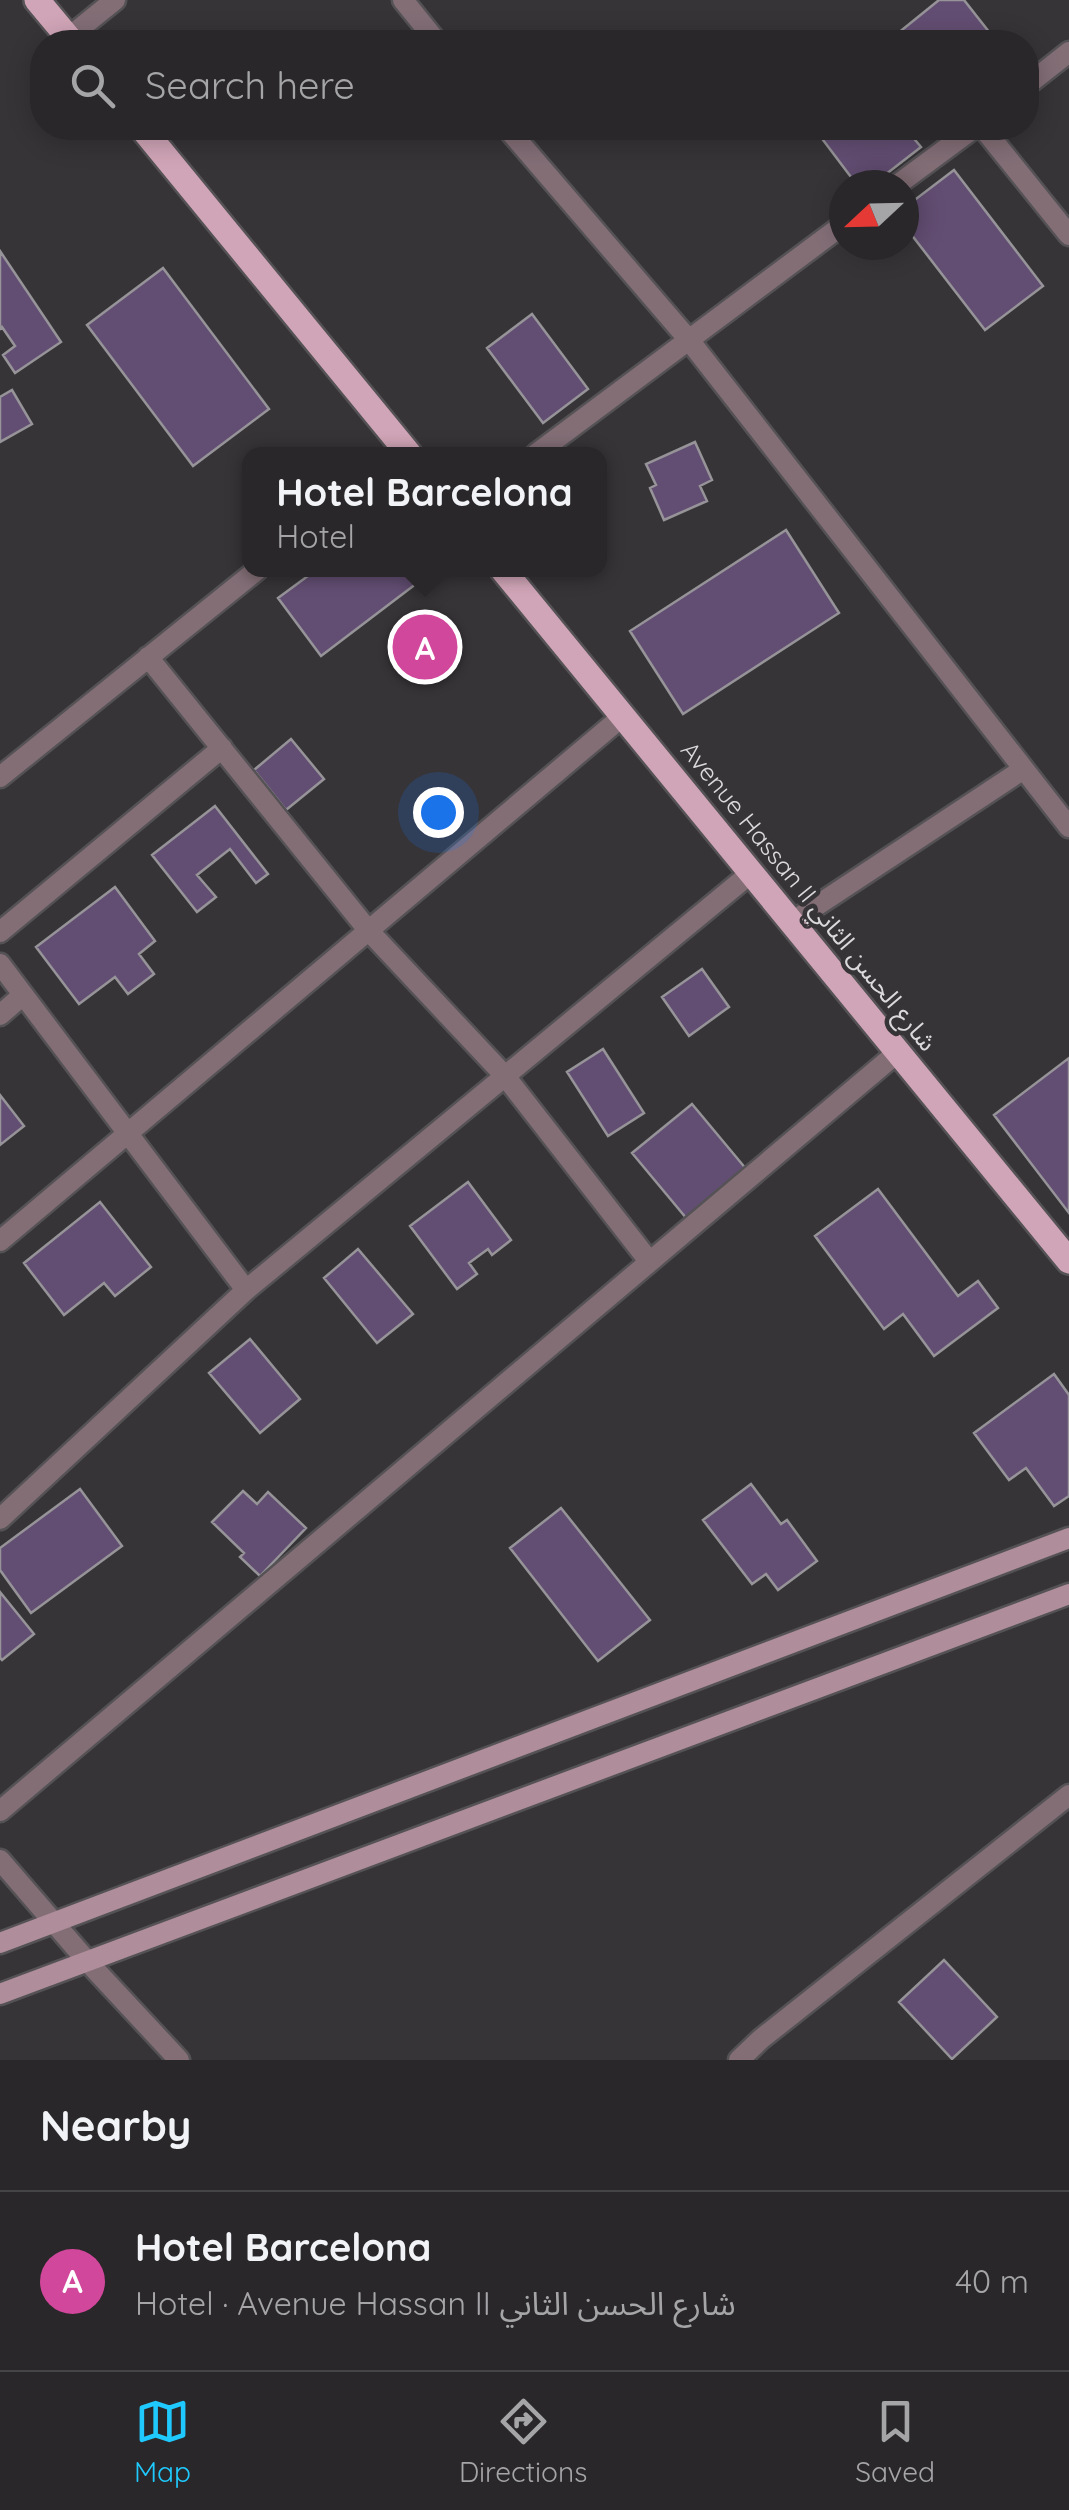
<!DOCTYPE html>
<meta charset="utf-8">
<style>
body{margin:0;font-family:Quicksand,"Noto Sans Arabic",sans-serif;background:#312f31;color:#f1f3f6}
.compass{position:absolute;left:829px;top:170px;width:90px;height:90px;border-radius:50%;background:#292729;box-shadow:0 5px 25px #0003;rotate:248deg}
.you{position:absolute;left:438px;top:812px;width:35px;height:35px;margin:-25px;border:8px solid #fff;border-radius:50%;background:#1a73e8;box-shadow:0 0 0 15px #1a73e833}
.badge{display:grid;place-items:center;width:65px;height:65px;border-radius:50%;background:#20c9fd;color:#fff;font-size:32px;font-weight:700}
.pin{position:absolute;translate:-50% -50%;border:5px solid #fff;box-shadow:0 2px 10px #0006}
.popup{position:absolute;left:242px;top:447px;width:365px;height:130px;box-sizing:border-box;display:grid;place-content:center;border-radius:20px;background:#292729;filter:drop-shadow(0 2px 8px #0005);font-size:32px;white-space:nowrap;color:#a5a5a8}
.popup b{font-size:38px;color:#f1f3f6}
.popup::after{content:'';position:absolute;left:50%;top:100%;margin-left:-20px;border:20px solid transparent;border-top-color:#292729}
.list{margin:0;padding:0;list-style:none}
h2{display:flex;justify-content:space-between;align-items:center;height:130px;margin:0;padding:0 40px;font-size:42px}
h2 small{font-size:32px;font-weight:400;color:#a5a5a8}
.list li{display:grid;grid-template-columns:65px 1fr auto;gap:30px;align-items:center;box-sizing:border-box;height:180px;padding:0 40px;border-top:2px solid #454446}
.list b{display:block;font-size:38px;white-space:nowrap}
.list p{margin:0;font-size:32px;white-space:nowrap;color:#a5a5a8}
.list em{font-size:32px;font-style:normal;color:#a5a5a8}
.icon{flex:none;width:55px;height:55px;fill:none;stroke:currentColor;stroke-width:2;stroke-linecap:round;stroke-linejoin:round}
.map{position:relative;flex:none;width:1069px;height:2060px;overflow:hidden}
.search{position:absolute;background:#292729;box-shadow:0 5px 25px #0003;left:30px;right:30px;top:30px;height:110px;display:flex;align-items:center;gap:25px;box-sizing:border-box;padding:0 35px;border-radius:40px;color:#a5a5a8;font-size:38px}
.sheet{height:310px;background:#292729}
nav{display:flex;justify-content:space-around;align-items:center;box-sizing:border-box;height:140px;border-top:2px solid #454446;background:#292729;font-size:28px;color:#a5a5a8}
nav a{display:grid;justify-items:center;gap:5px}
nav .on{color:#20c9fd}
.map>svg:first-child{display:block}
.building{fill:#634e73;stroke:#969498;stroke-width:2.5}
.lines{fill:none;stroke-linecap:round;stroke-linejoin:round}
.street-casing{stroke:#555255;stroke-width:25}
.secondary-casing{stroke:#555255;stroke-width:25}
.primary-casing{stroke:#555255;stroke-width:30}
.street{stroke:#836e76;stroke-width:20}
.secondary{stroke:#af8d9b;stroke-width:20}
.primary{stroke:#d0a5b7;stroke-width:25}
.labels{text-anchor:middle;stroke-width:9;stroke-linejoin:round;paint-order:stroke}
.street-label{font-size:25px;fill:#dbd9db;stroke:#373437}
</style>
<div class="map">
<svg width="1069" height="2060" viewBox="0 0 1069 2060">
<rect width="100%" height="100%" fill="#373437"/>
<path class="building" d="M939 0H964L997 42H887Z
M814 128H905L921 147 872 185H857Z
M954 170 1043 286 985 330 904 225V208Z
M0 251 61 342 15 373 3 355 15 346 2 327 0 329Z
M163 268 269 409 193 466 87 325Z
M532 314 588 389 543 423 487 348Z
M12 390 32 424 0 442V397Z
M695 442 712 480 700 486 707 501 664 520 650 488 656 485 646 464Z
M786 530 839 613 683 714 630 631Z
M316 570H419L425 577 321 656 278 598Z
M291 739 324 779 286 810 254 770Z
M215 806 268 874 256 883 230 849 197 875 216 897 197 912 152 855Z
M115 887 155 941 139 954 154 974 128 994 115 977 79 1004 36 947Z
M702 969 729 1007 689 1036 662 997Z
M603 1049 644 1113 608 1136 567 1072Z
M1069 1058V1213L994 1115Z
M0 1095 24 1126 0 1145Z
M692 1104 747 1170 687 1219 632 1153Z
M468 1182 511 1240 492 1255 488 1249 469 1263 477 1274 457 1289 410 1226Z
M878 1189 958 1296 978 1281 998 1308 934 1356 903 1314 884 1329 815 1236Z
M100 1202 151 1267 115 1296 104 1283 64 1315 24 1263Z
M358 1249 413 1314 377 1343 324 1278Z
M250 1339 300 1399 260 1433 209 1373Z
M1054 1374 1069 1395V1496L1054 1506 1026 1468 1009 1480 974 1433Z
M751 1484 781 1524 787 1520 817 1561 778 1590 766 1574 752 1584 703 1520Z
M80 1489 122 1546 31 1613 0 1570V1548Z
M243 1491 257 1504 268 1492 306 1528 260 1576 240 1557 244 1553 212 1522Z
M561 1508 650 1620 598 1661 510 1548Z
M0 1592 34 1634 2 1660 0 1658Z
M944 1960 997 2017 952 2059 899 2002Z"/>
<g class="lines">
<g class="street-casing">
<path id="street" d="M403 0 437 42
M68 38 115 0
M1026 86 1069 52
M507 128 689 340 1069 827
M983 128 1069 235
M897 185 974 128
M536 454 844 224
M148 657 368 930 505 1076 649 1261
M0 777 257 570
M792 922 1022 770
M0 932 222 748
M0 964 246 1290
M0 1015 23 995
M0 1241 623 716
M0 1519 246 1290 751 873
M0 1811 898 1052
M0 1860 87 1961 179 2060
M739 2060 761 2039 1069 1795"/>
</g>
<g class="secondary-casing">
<path id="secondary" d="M0 1943 1069 1538
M0 1994 1069 1594"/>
</g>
<g class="primary-casing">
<path id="primary" d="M37 0 72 42
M142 128 409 454
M503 570 1069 1261"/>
</g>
<use href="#street" class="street"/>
<use href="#secondary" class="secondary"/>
<use href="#primary" class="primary"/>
</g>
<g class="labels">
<g class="street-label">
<text transform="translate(809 896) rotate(51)" y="9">Avenue Hassan II شارع الحسن الثاني</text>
</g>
</g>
</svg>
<svg class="compass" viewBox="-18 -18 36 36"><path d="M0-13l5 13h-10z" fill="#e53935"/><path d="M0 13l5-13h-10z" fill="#a5a5a8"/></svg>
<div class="you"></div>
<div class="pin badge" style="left:425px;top:647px;background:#d1479c">A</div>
<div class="popup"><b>Hotel Barcelona</b>Hotel</div>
<div class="search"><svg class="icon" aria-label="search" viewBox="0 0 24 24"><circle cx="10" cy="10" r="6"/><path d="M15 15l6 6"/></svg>Search here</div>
</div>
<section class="sheet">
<h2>Nearby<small></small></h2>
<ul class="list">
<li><span class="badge" style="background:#d1479c">A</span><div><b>Hotel Barcelona</b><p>Hotel · Avenue Hassan II شارع الحسن الثاني</p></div><em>40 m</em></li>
</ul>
</section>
<nav>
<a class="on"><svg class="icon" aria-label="map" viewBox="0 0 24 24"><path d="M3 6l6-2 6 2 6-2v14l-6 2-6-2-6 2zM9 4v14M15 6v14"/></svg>Map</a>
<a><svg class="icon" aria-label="directions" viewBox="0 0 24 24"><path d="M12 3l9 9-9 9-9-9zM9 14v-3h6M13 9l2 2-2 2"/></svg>Directions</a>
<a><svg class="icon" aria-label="saved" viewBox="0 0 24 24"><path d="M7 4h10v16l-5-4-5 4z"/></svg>Saved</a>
</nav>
